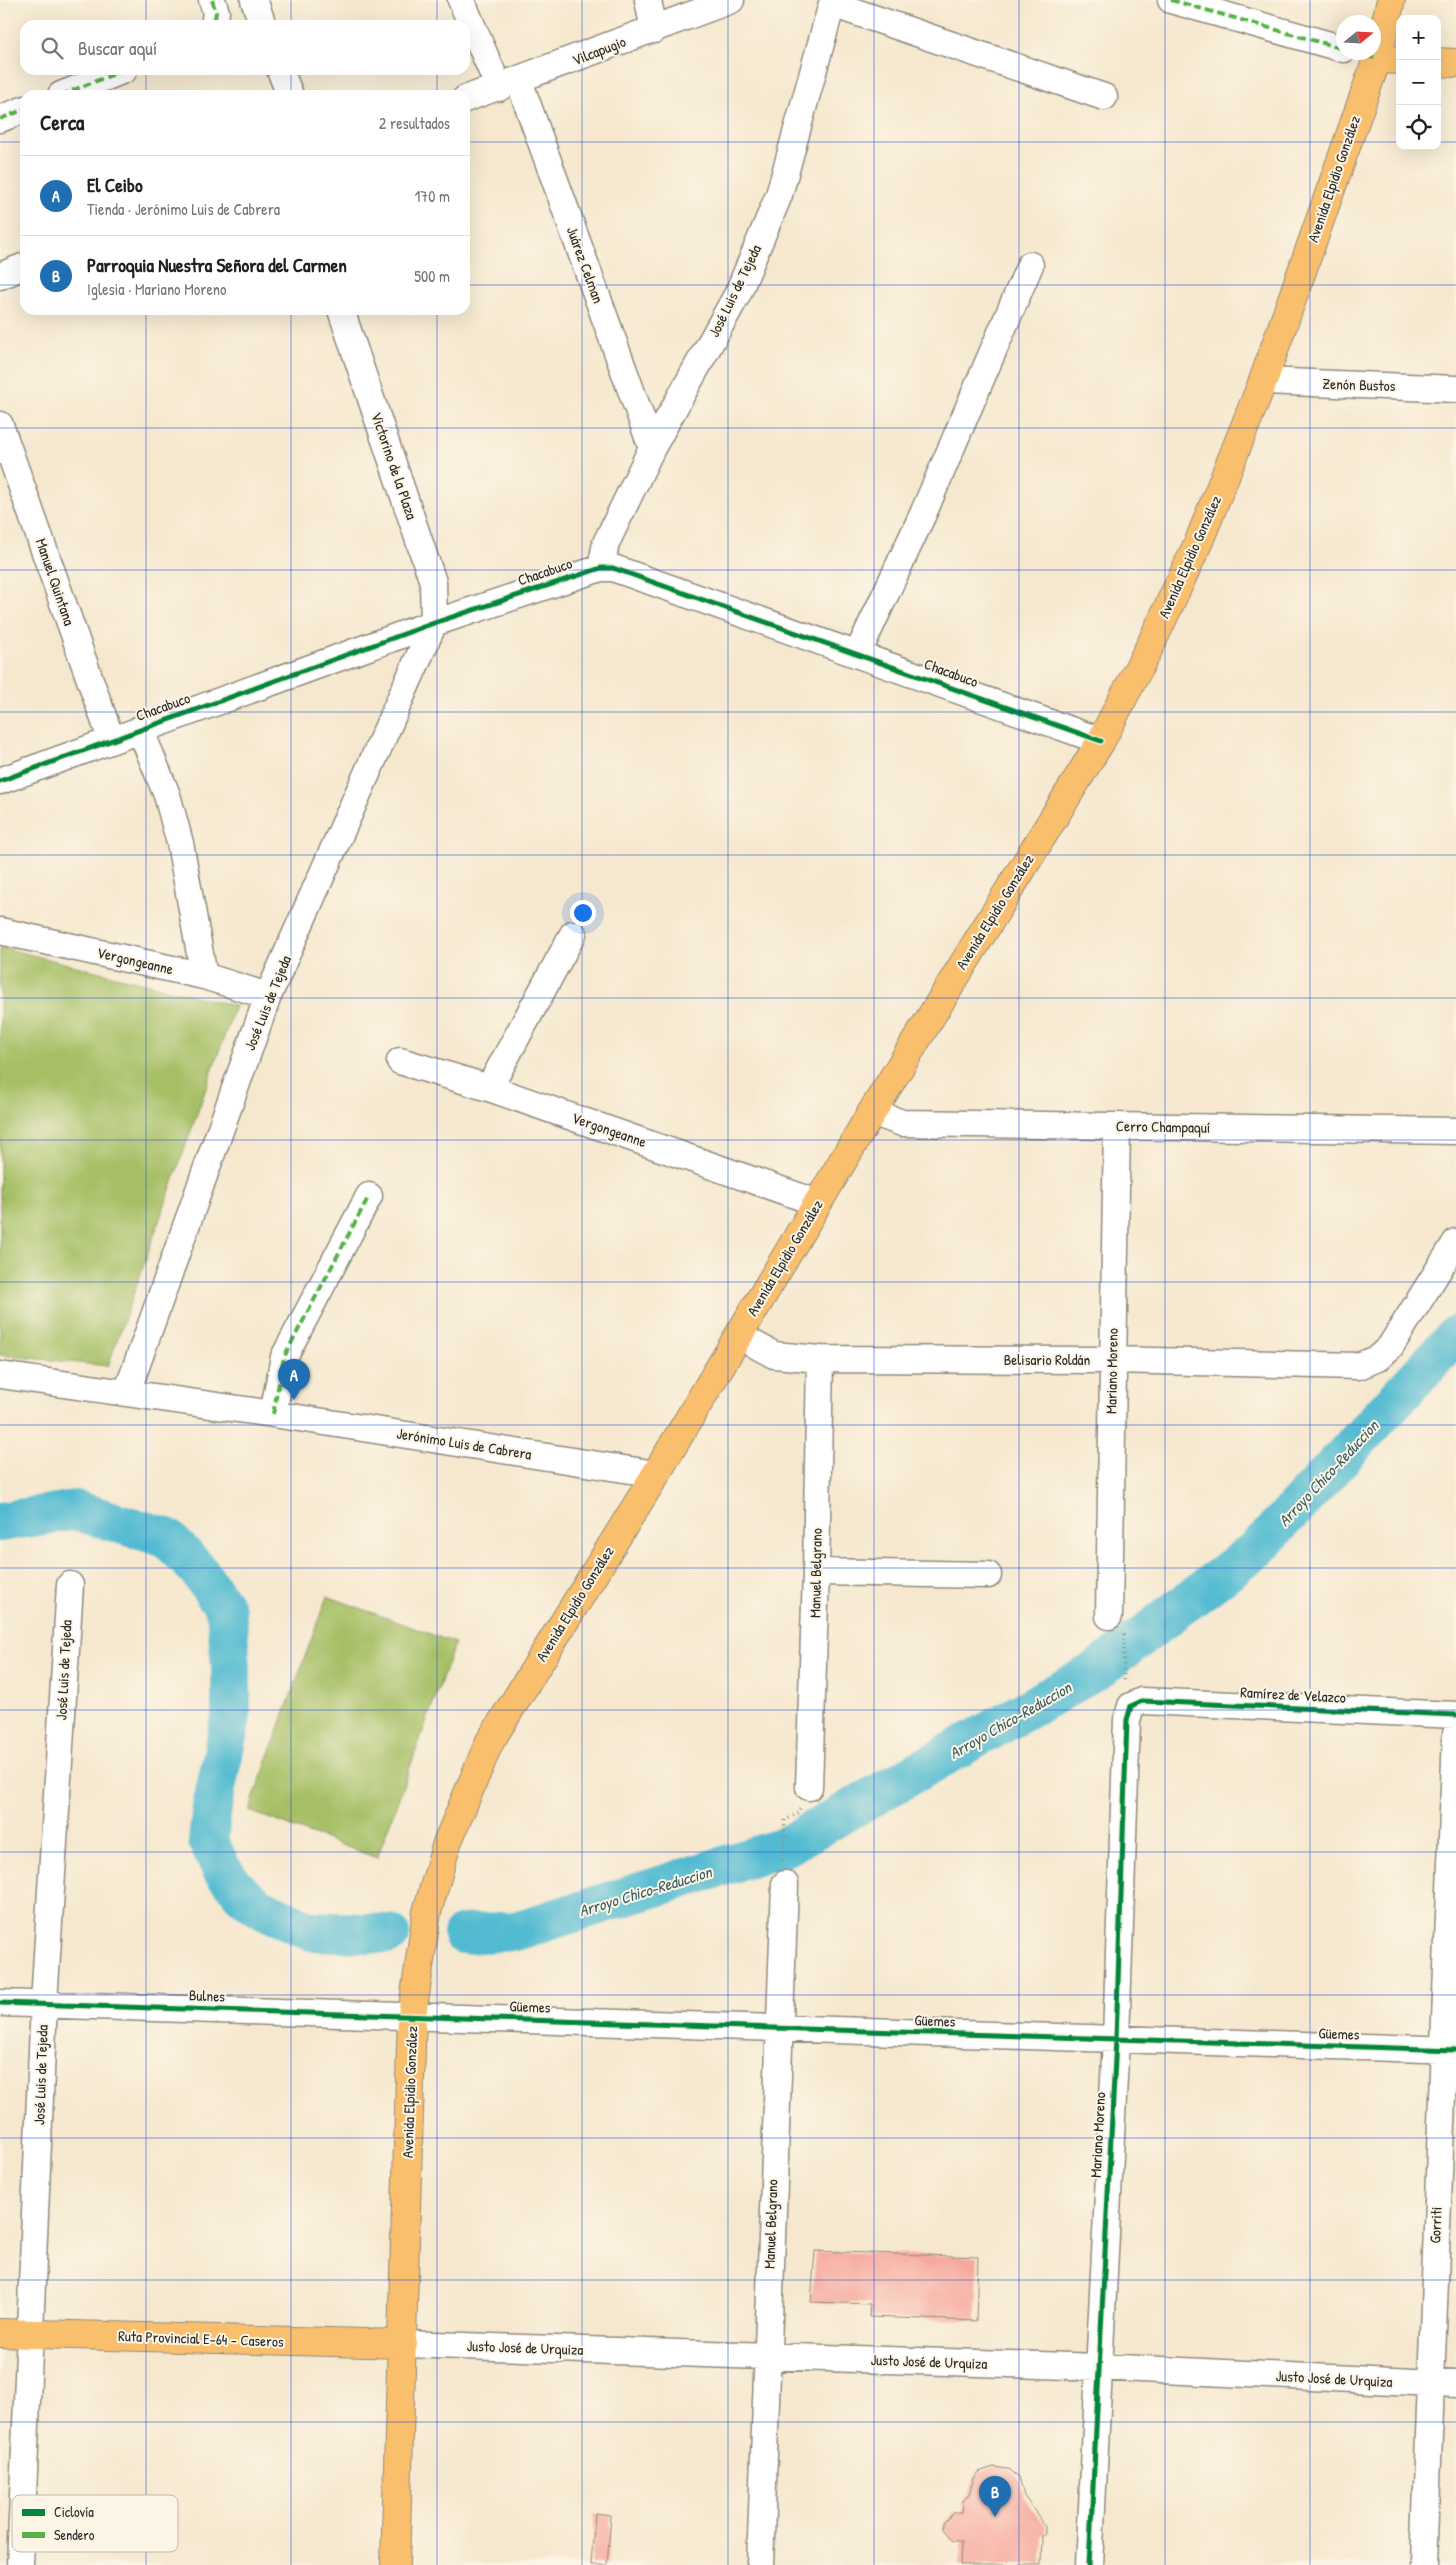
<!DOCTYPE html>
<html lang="es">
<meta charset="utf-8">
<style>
body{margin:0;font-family:"Patrick Hand",sans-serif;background:#f2f2f2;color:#202124}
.controls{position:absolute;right:15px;top:15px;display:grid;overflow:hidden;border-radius:10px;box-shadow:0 5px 20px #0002}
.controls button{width:45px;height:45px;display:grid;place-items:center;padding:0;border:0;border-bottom:1px solid #e0e0e0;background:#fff;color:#202124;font:25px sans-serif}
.compass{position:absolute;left:1336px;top:15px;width:45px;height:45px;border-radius:50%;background:#fff;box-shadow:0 5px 20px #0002;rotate:72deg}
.you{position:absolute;left:582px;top:912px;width:18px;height:18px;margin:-12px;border:4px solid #fff;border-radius:50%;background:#1a73e8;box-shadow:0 0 0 8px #1a73e833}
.badge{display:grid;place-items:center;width:32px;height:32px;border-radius:50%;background:#1f6fb2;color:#fff;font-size:16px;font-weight:700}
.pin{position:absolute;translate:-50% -41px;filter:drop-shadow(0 1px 2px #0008)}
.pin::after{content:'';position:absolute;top:26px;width:18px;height:15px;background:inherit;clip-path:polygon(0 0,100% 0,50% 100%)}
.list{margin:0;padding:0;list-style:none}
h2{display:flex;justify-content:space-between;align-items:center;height:65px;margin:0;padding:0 20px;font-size:21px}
h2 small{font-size:16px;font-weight:400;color:#757577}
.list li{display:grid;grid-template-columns:32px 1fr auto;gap:15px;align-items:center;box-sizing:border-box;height:80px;padding:0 20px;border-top:1px solid #e0e0e0}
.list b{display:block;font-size:19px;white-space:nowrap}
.list p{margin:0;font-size:16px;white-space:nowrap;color:#757577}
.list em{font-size:16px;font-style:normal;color:#757577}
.icon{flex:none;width:28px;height:28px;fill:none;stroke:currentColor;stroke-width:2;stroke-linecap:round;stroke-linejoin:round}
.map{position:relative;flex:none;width:1456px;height:2565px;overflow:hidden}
.search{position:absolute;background:#fff;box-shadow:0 5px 20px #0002;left:20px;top:20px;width:450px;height:55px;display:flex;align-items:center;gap:12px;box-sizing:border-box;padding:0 18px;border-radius:15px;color:#757577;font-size:19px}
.panel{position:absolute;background:#fff;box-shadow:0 5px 20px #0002;left:20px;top:90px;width:450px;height:225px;border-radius:15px}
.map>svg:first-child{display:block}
.green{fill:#a6bf65;stroke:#687548}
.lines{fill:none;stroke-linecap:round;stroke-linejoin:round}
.river{stroke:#53bbd1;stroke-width:40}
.building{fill:#f6aa9f}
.minor-casing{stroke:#908a7d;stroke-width:29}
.major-casing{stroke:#908a7d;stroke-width:30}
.path{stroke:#908a7d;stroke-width:3;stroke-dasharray:1 4;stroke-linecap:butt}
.minor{stroke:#fff;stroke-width:26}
.major{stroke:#f9bf6d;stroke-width:28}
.quiet{stroke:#56b246;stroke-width:4;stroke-dasharray:8 4;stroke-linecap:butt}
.cycleway-casing{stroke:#fcf5e5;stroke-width:8}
.cycleway{stroke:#00873e;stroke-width:5}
.grid{fill:none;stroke:#1d4ed8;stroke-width:1;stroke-opacity:0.55}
.labels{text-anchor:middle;stroke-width:4;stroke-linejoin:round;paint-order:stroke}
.street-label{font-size:15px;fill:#2b2b2b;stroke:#fcf5e5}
.water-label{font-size:16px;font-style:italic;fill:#395d65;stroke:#fcf5e5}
.key{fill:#fcf5e5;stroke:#bdb8ad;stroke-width:1}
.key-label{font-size:14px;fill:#2b2b2b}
</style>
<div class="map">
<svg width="1456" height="2565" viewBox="0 0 1456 2565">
<rect width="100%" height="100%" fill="#fcf5e5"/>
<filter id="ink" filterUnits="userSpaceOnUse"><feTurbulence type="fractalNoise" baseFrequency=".02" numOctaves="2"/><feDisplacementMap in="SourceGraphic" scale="10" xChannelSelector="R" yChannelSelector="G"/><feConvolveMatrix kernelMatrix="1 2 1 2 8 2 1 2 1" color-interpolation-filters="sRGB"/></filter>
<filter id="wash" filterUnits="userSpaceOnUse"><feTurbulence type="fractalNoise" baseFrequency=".0096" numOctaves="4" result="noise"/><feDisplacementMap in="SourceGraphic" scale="20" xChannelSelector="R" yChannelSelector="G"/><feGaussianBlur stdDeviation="1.12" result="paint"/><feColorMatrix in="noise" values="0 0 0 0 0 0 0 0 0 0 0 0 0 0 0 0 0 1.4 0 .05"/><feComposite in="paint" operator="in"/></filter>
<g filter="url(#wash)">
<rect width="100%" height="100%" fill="#f6e8cf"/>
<path class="green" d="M0 947 235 1006 108 1366 0 1355Z
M327 1596 455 1643 377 1858 249 1811Z"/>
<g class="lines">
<path class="river" d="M0 1522 75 1510 167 1538 198 1570 226 1610 231 1667V1716L212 1807 208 1841 222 1870 242 1894 259 1907 310 1931 390 1934
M463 1934 516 1931 784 1847 1099 1669 1259 1547 1456 1335"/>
</g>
<g id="blocks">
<path class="building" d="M815 2251 978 2257 976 2321 869 2317 870 2304 811 2302Z
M993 2467 1008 2469 1019 2478 1024 2496 1046 2527V2534L1042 2537 1041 2565H960L961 2541H953L943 2529V2523L954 2512H962L963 2501 969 2494 974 2478 979 2472Z
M595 2513 611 2515 607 2565H591Z"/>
</g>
</g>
<g filter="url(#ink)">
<use href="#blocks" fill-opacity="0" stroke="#908a7d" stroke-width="1"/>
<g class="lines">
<g class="minor-casing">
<path id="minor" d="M212 0 216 12 214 25
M254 0 263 25
M461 0 499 88
M648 0 654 30
M1171 0 1344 49
M832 4 1104 97
M280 70 290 95
M519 81 652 448
M61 95 124 70
M465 99 731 0
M0 119 25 109
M0 276 25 266
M1263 381 1456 389
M0 425 111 739
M601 568 606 543 652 448 738 293 779 195 833 0
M858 653 923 514 1030 265
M140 729 167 795 180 843 204 976
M0 781 434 623 601 568H613L1101 741
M0 931 204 976 268 996
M400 1061 489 1088 818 1203
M489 1088 573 934
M872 1112 902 1123 1456 1131
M739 1336 774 1355 820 1359 1112 1360 1359 1366 1378 1358 1390 1347 1456 1242
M0 1375 273 1414 656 1474
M127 1392 268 996 434 623 433 582 341 310
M273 1414 284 1357 369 1196
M816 1572 988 1575
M1109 1616 1117 1126
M809 1787 816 1572 820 1359
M0 2003 1456 2050
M403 2344 1099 2367 1456 2384
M20 2565 44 2003 70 1585
M760 2565 785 1884
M1089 2565 1116 2039 1127 1720 1131 1706 1142 1701 1456 1715
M1424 2565 1456 1734"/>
</g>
<g class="major-casing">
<path id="major" d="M1377 59 1400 60
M1437 62 1456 63
M0 2333 403 2344
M395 2565 412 2015 427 1912 447 1843 489 1743 656 1474 872 1112 1101 741 1151 644 1199 541 1263 381 1377 59 1391 0"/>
</g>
<path class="path" d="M1124 1634V1682
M783 1861 785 1820 799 1813 800 1808"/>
<use href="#minor" class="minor"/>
<use href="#major" class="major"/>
<path class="quiet" d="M212 0 216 12 214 25
M1171 0 1344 49
M1355 52 1377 59
M61 95 124 70
M0 119 25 109
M273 1414 284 1357 369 1196"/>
<g class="cycleway-casing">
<path id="cycleway" d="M0 781 434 623 601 568H613L1101 741
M0 2003 1456 2050
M1089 2565 1116 2039 1127 1720 1131 1706 1142 1701 1456 1715"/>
</g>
<use href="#cycleway" class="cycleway"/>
</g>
</g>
<path class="grid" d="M146 0V25M291 0V25M437 0V25M582 0V2565M728 0V2565M874 0V2565M1019 0V2565M1165 0V2565M1310 0V2565M146 70V95M291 70V95M437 70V95M0 142H25M465 142H1400M1437 142H1456M0 285H25M465 285H1456M146 310V2565M291 310V2565M437 310V2565M0 428H1456M0 570H1456M0 712H1456M0 855H1456M0 998H1456M0 1140H1456M0 1282H1456M0 1425H1456M0 1568H1456M0 1710H1456M0 1852H1456M0 1995H1456M0 2138H1456M0 2280H1456M0 2422H1456"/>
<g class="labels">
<g class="street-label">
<text transform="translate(599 51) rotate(-21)" y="5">Vilcapugio</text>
<text transform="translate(1334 179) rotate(-71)" y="5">Avenida Elpidio González</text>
<text transform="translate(585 265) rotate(70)" y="5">Juárez Celman</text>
<text transform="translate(735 291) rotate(-64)" y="5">José Luis de Tejeda</text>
<text transform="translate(1359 385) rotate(2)" y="5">Zenón Bustos</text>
<text transform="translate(394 466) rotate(71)" y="5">Victorino de la Plaza</text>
<text transform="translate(1190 557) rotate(-66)" y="5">Avenida Elpidio González</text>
<text transform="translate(545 572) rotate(-19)" y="5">Chacabuco</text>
<text transform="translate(55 582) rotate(71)" y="5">Manuel Quintana</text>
<text transform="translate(951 673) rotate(20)" y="5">Chacabuco</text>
<text transform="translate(163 707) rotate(-20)" y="5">Chacabuco</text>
<text transform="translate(995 912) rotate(-58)" y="5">Avenida Elpidio González</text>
<text transform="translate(135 961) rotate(13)" y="5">Vergongeanne</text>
<text transform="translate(268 1003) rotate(-68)" y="5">José Luis de Tejeda</text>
<text transform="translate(1163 1127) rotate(1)" y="5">Cerro Champaquí</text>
<text transform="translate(609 1130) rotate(19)" y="5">Vergongeanne</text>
<text transform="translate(785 1258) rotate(-59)" y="5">Avenida Elpidio González</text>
<text x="1047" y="1365">Belisario Roldán</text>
<text transform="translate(1112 1371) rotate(-89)" y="5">Mariano Moreno</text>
<text transform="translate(464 1444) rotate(9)" y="5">Jerónimo Luis de Cabrera</text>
<text transform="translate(816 1573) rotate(-89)" y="5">Manuel Belgrano</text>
<text transform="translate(575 1604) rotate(-58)" y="5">Avenida Elpidio González</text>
<text transform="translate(64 1670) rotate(-87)" y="5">José Luis de Tejeda</text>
<text transform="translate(1293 1695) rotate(3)" y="5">Ramírez de Velazco</text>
<text transform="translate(207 1996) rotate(2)" y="5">Bulnes</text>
<text transform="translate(530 2007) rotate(2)" y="5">Güemes</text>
<text transform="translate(935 2021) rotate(2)" y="5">Güemes</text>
<text transform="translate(1339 2034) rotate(2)" y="5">Güemes</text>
<text transform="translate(41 2075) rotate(-88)" y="5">José Luis de Tejeda</text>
<text transform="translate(410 2092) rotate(-88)" y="5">Avenida Elpidio González</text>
<text transform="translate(1098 2135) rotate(-87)" y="5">Mariano Moreno</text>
<text transform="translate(771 2224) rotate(-88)" y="5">Manuel Belgrano</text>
<text transform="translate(1436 2225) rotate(-88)" y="5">Gorriti</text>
<text transform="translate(201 2339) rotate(2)" y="5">Ruta Provincial E-64 - Caseros</text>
<text transform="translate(525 2348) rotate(2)" y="5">Justo José de Urquiza</text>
<text transform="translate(929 2362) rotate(2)" y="5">Justo José de Urquiza</text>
<text transform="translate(1334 2379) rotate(3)" y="5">Justo José de Urquiza</text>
</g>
<g class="water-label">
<text transform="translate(1328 1473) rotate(-47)" y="6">Arroyo Chico-Reduccion</text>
<text transform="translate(1010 1720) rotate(-30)" y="6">Arroyo Chico-Reduccion</text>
<text transform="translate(645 1891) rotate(-17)" y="6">Arroyo Chico-Reduccion</text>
</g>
</g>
<rect x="12" y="2495" width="166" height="57" rx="8" class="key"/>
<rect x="22" y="2509" width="23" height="7" fill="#00873e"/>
<rect x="22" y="2532" width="23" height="6" fill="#56b246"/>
<g class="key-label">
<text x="54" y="2517">Ciclovía</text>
<text x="54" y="2540">Sendero</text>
</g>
</svg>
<div class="controls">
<button>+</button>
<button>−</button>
<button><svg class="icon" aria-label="locate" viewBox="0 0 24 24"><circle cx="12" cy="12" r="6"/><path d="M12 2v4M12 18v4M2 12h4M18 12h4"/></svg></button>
</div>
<svg class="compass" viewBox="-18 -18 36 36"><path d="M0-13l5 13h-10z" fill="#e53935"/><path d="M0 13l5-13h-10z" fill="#757577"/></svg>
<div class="you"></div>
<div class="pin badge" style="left:294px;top:1400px">A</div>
<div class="pin badge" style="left:995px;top:2517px">B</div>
<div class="search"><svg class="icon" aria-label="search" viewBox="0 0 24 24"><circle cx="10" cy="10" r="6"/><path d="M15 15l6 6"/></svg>Buscar aquí</div>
<section class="panel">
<h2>Cerca<small>2 resultados</small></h2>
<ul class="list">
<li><span class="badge">A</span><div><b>El Ceibo</b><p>Tienda · Jerónimo Luis de Cabrera</p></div><em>170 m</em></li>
<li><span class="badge">B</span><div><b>Parroquia Nuestra Señora del Carmen</b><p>Iglesia · Mariano Moreno</p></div><em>500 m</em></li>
</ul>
</section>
</div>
